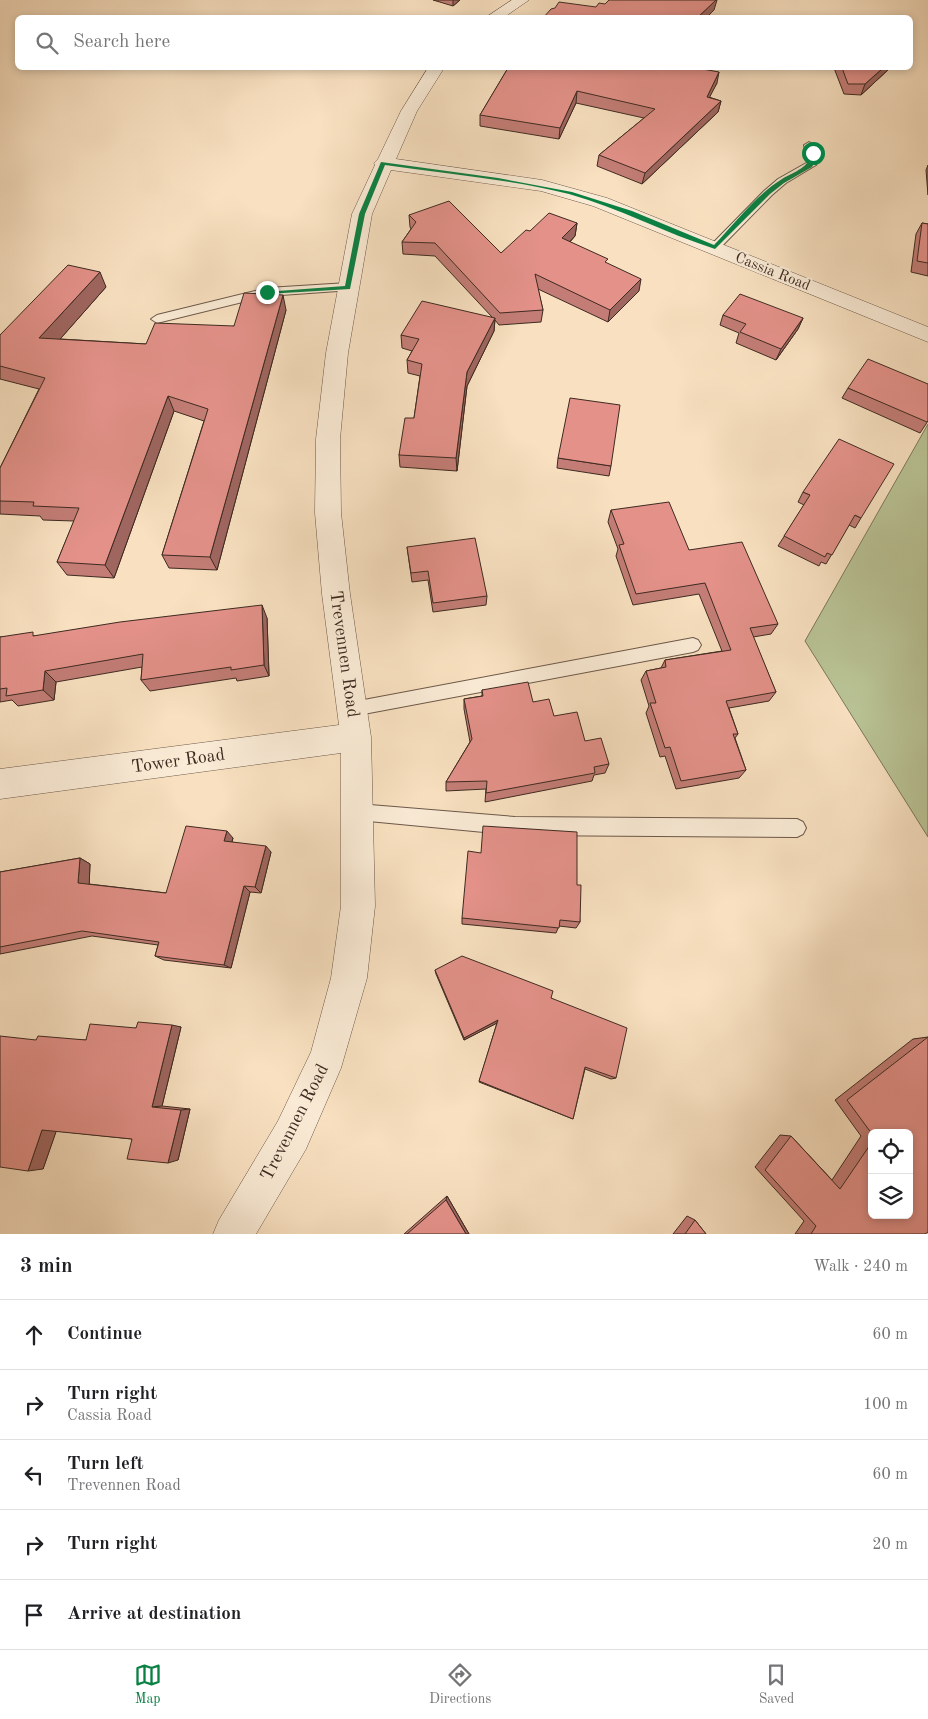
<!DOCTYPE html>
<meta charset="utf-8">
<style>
body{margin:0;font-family:"Old Standard TT",serif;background:#f2f2f2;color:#202124}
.controls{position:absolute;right:15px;bottom:15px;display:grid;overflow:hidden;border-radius:8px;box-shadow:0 2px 8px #0003}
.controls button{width:45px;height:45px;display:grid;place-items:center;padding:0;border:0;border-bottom:1px solid #e0e0e0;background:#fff;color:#202124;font:25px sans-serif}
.stop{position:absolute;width:15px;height:15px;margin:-11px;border:4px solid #0b8043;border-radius:50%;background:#fff}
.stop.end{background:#0b8043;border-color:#fff;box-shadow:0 1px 5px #0008}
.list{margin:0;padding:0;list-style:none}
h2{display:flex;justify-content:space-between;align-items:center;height:65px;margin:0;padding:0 20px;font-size:21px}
h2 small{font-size:16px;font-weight:400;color:#757577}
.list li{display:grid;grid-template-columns:32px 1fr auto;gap:15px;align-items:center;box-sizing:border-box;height:70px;padding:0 20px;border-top:1px solid #e0e0e0}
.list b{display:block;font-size:19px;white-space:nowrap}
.list p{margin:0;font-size:16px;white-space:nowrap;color:#757577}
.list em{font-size:16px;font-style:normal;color:#757577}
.icon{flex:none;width:28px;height:28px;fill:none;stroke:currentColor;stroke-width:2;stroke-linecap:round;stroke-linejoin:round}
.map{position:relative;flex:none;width:928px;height:1234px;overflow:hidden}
.search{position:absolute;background:#fff;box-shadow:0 2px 8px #0003;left:15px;right:15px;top:15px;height:55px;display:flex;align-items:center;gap:12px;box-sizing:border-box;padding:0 18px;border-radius:8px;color:#757577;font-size:19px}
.sheet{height:415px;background:#fff}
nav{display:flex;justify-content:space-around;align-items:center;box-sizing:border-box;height:70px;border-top:1px solid #e0e0e0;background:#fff;font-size:14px;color:#757577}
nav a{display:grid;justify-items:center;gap:2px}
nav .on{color:#0b8043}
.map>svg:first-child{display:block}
.green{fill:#b9c395;stroke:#7c765b}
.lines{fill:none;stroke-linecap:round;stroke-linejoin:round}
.service-casing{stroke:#6c5849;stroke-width:2}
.minor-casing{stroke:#6c5849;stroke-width:1}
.service{fill:#faebd6;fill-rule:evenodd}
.minor{fill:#faebd6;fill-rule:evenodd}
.wall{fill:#c37d76;stroke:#3e2a21;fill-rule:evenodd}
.shaded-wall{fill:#9f6660;stroke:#3e2a21}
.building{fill:#e39189;stroke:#3e2a21}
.route{fill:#0b8043}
.labels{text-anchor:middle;stroke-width:4.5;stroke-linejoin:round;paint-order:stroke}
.far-street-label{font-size:15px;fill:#3e2a21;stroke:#faebd6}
.street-label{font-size:18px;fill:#3e2a21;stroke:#faebd6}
</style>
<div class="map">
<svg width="928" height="1234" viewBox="0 0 928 1234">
<rect width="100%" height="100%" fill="#f8e0c0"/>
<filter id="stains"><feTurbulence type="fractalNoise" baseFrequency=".004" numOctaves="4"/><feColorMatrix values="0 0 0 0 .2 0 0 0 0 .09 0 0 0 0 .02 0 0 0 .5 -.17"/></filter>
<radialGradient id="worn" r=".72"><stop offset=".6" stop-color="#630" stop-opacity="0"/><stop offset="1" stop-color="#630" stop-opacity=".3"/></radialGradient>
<path class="green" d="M928 424V837L805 641Z"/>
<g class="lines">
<g class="service-casing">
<path id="service" d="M809 142 814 145 819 158 816 165 786 183 772 195 719 249H711V245L764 191 778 179 808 162 804 145Z
M348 283 352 284V290L267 296 157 323 151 319 157 315 267 288Z
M693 638 698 640 701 645 698 650 693 652 353 716 347 714 345 709 347 704 353 702Z
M358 804 515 817 797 819 803 822 806 828 803 834 797 837 515 835 358 820 352 818 349 812 352 806Z"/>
</g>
<g class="minor-casing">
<path id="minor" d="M512 0H529L503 18H485Z
M428 68H444L417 111 396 159 542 180 607 198 928 327V342L593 206 541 191 391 170 372 214 348 353 340 439 341 513 350 594 371 737 375 906 367 978 341 1068 306 1149 256 1234H213L219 1220 278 1121 311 1052 331 978 341 906V753L0 799V769L339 725 322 594 315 513 316 439 326 353 352 214 375 165 374 163 378 159 401 111Z"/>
</g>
<use href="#service" class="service"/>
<use href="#minor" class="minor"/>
</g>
<path class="wall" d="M433 0H460L453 6Z
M508 68 717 83 709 97 721 101 718 112 642 184 597 166 599 155 644 118 576 103 559 139 480 126V115Z
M834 68H890L861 95 844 94Z
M928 165V195L926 170Z
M409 215 501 253 530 231 577 223 575 236 570 242 607 264 639 291 608 322 538 289 543 310 541 322 499 325 495 320 494 331 467 386 457 471 400 467 399 455 414 418 420 376 408 373 407 360 412 351 402 348 401 335 492 317 435 256 403 254 402 242 411 229 410 227Z
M922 223 928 224V276L911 272 916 234Z
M106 287 60 339 146 344 234 326 286 310 217 570 169 568 162 555 204 421 174 411 114 578 67 575 57 562 74 521 43 520 40 516 0 514V468L39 389 0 379V335Z
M723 315 803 318 798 329 776 360 736 343 739 333 720 325Z
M848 388 928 421 920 433 842 398Z
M558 458 611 466 609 476 557 468Z
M803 492 861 518 855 528 849 525 826 564 821 562 819 566 778 546 804 505 798 502Z
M611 510 689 550 778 624 771 634 753 637 776 692 769 701 729 708 738 734 735 738 746 770 739 778 676 789 665 756 660 757 646 713 649 706 641 680 646 671 661 668 665 660 722 651 699 594 633 605 616 556 618 549 608 522Z
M407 547 487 596 486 605 433 612 428 580 412 582Z
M267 618 269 676 237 681 236 678 150 691 141 680 142 667 56 682 54 700 18 706 12 700 0 702V637L37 636Z
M482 690 533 702 554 716 585 741 609 764 605 773 594 775 592 781 485 802 486 789 446 791V782L470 742 464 709V699L482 696Z
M233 838 232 842 271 852 261 893 250 892 231 968 164 960 155 956 158 945 92 936 0 954V872L80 858 90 864 89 884 166 893Z
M577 885 580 922 576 928 559 926 556 933 462 924V918Z
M435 970 551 998 616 1078 611 1079 585 1069 573 1119 479 1082 497 1023 464 1040 436 974Z
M181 1027 162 1106 190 1109 178 1160 132 1139 56 1131 43 1169 36 1040H86L136 1028Z
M928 1037 925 1234H795L804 1221 755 1167 780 1135 791 1136 832 1180 861 1136 835 1100 913 1039ZM872 1133 909 1215H872Z
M447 1196 469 1234H404Z
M687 1216 695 1220 706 1234H673Z"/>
<path class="shaded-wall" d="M453 0H460L453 6Z
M716 0H717L714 10 706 18H697Z
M883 68H890L861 95 865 84Z
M719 72 717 83 704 108 707 97Z
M577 91 576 103 559 139 560 128Z
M721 101 718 112 642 184 645 173Z
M577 223 575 236 561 251 562 238Z
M100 272 106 287 47 354 39 338Z
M641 279 639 291 608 322 610 310Z
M283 295 286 310 217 570 210 557Z
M495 318 494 331 467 386 457 471 456 458 467 372Z
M803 318 798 329 776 360 781 349Z
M168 396 174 411 114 578 105 565Z
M262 605 267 618 269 676 264 665Z
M45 671 56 682 54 700 43 690Z
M227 831 233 838 230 847 224 841Z
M266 846 271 852 261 893 255 887Z
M80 858 90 864 89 889 78 883Z
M244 886 250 892 231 968 224 965Z
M498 1020 497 1023 464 1040V1038Z
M172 1025 181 1027 162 1106 152 1107Z
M190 1109 178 1160 168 1163 181 1110Z
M57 1129 43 1169 28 1171 42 1130Z
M447 1196 469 1234H466L446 1200Z"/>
<path class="building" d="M609 0H716L697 18H543L551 9 555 8 559 2 596 7 599 3 605 4Z
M508 68H697L719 72 707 97 721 101 645 173 599 155 655 109 577 91 560 128 480 115Z
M842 68H883L865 84H848Z
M449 201 501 253 526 230 530 231 549 213 577 223 562 238 608 259 605 262 641 279 610 310 535 274 543 310 500 313 435 243 402 242 416 222 409 215Z
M922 223 928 224V263L917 261Z
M68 265 100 272 39 338 146 344 155 323 234 326 244 293 283 295 210 557 162 555 208 409 168 396 105 565 57 562 79 508 33 506 34 502 0 501V468L45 378 0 366V335Z
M740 294 803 318 781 349 740 332 746 324 723 315Z
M422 301 495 318 467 372 456 458 399 455 405 418H414L422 364 407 360 419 339 401 335Z
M868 359 928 384V421L927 422 848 388Z
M570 398 620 405 611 466 558 458Z
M839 439 894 464 861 518 855 515 832 555 827 553 825 557 784 536 810 495 803 492Z
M669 502 689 550 742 542 778 624 750 628 776 692 726 701 738 734H733L746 770 681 781 670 747 665 748 650 703H656L646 671 666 667 665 660 731 650 705 583 636 594 619 545 624 544 611 510Z
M475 538 487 596 433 603 428 571 411 573 407 547Z
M262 605 264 665 231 670V667L141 680 143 654 45 671 43 690 6 696 7 688 0 689V637L33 632V636L120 622Z
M528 682 533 702 549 699 554 716 577 712 585 741 601 738 609 764 594 767 595 773 486 793 487 781 446 782 472 739 464 699 483 696 482 690Z
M186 826 227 831 224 841 266 846 255 887 244 886 224 965 155 956 159 942 82 931 0 947V872L80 858 78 883 166 893Z
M483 826 577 832V885H581L580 922 560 920 559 928 462 918 468 851 481 853Z
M462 956 553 991 551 998 627 1028 616 1078 585 1067 573 1119 479 1081 498 1020 464 1038 435 970Z
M138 1022 172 1025 152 1107 181 1110 168 1163 127 1159 132 1139 42 1130 28 1171 0 1167V1036L36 1040 38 1036 86 1040 90 1024 136 1028Z
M928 1037V1232L925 1234H811L816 1226 765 1170 791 1136 840 1189 872 1142V1215H909V1133H872V1134L847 1100Z
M446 1200 466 1234H407Z
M695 1220 706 1234H685Z"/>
<path class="route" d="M811 152H815L817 158 812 167 784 183 770 194 715 249C665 233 619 208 569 194 509 179 446 174 385 165L365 214 350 289 267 294 264 292 345 286 359 214 381 162 498 178 572 192 632 211 714 245C735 223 756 195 782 179 795 171 810 168 811 152Z"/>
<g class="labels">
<g class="far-street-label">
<text transform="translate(773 271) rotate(22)" y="5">Cassia Road</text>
</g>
<g class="street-label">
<text transform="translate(345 654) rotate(82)" y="6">Trevennen Road</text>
<text transform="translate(178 760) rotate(-8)" y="6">Tower Road</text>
<text transform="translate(294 1122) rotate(-63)" y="6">Trevennen Road</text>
</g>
</g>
<rect width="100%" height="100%" filter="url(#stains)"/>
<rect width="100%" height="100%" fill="url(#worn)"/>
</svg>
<div class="controls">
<button><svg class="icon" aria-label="locate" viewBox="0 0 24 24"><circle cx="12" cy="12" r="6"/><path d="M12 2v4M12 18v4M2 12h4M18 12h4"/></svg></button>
<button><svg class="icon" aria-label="layers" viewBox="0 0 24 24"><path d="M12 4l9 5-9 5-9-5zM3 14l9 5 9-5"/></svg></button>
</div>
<div class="stop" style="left:813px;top:153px"></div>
<div class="stop end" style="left:267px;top:292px"></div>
<div class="search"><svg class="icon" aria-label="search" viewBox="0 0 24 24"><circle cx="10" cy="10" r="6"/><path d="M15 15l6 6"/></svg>Search here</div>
</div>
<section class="sheet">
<h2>3 min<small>Walk · 240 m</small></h2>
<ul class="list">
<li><svg class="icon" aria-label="ahead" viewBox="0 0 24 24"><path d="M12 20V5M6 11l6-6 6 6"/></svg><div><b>Continue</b></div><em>60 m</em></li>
<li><svg class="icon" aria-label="right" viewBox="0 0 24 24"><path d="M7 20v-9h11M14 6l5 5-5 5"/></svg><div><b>Turn right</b><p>Cassia Road</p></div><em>100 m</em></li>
<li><svg class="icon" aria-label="left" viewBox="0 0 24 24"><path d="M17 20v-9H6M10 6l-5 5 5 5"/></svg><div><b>Turn left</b><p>Trevennen Road</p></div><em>60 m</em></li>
<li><svg class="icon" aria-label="right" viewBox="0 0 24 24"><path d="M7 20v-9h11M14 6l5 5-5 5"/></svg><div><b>Turn right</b></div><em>20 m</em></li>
<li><svg class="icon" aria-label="arrive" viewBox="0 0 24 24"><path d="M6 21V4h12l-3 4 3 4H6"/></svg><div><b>Arrive at destination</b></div></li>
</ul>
</section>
<nav>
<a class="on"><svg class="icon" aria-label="map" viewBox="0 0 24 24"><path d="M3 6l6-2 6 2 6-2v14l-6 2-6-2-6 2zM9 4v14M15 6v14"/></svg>Map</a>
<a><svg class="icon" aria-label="directions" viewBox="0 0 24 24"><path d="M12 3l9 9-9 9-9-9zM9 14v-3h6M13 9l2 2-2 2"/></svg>Directions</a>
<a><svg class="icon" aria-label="saved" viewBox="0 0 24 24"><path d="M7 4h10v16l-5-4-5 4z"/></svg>Saved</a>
</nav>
